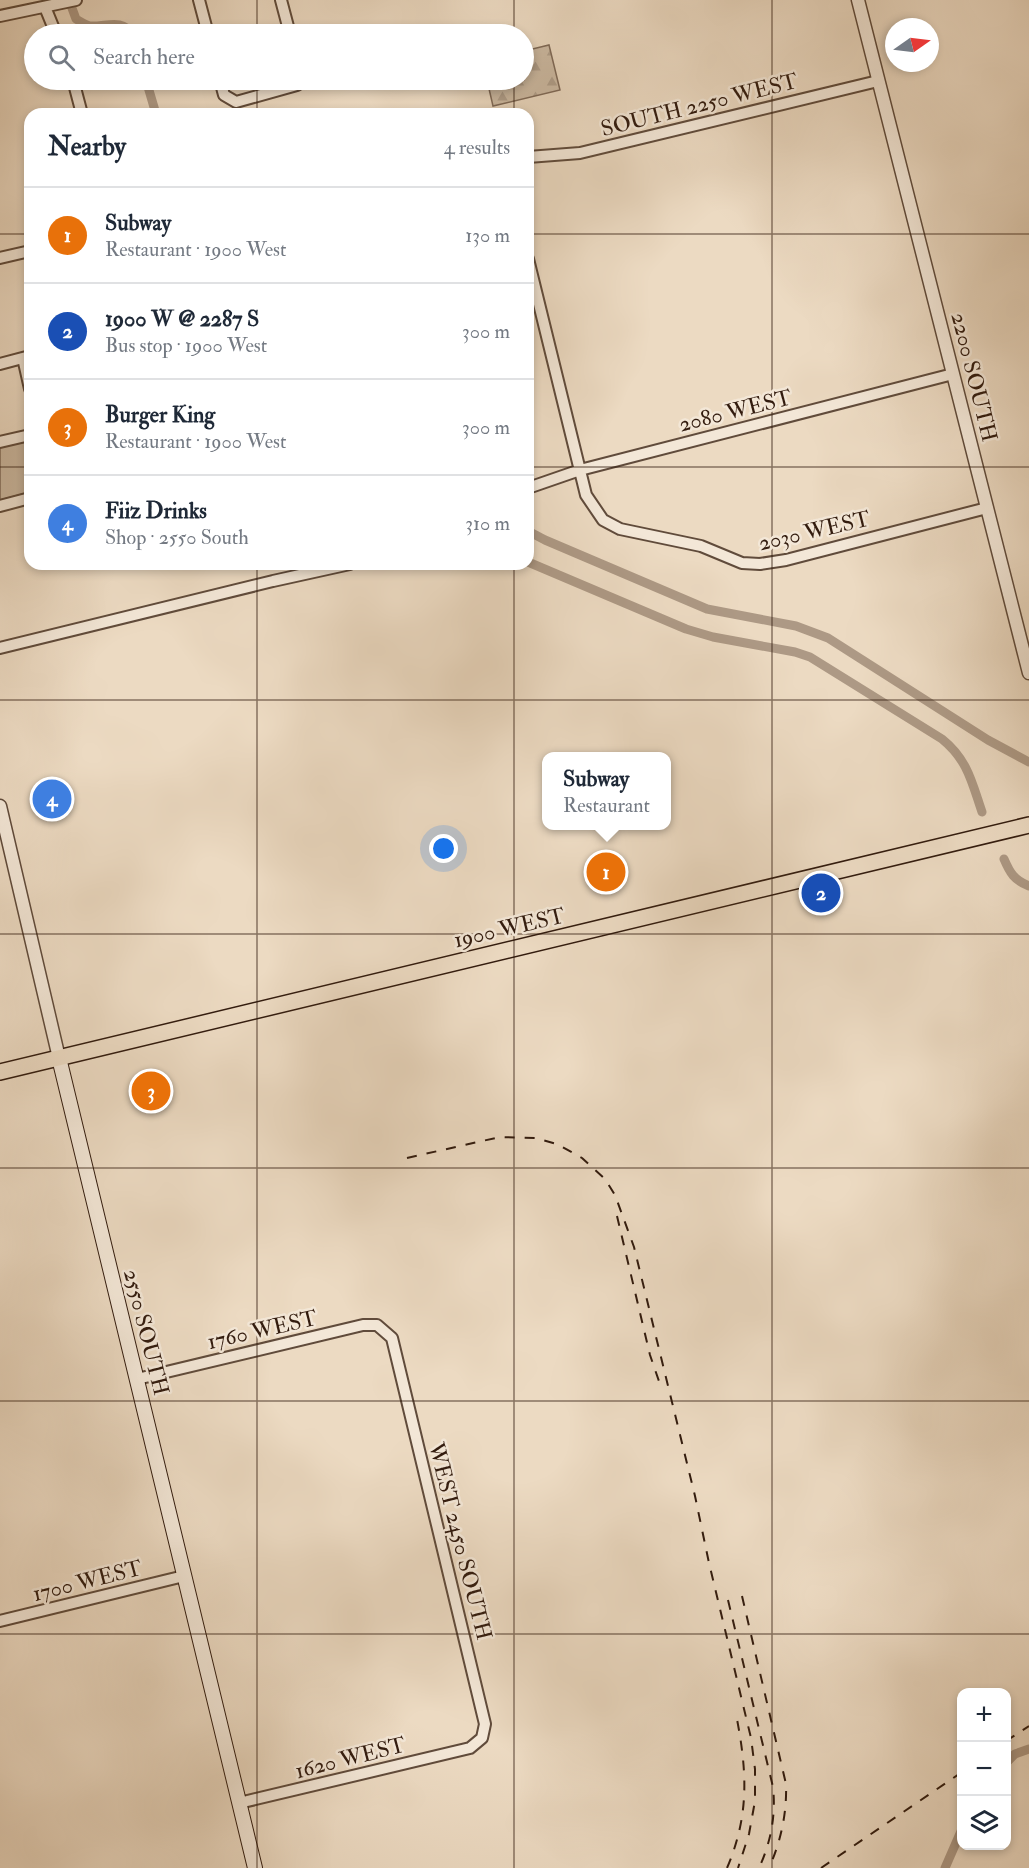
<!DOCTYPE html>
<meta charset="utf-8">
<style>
body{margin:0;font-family:"IM FELL Double Pica",serif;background:#f6f6f7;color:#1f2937}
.controls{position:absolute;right:18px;bottom:18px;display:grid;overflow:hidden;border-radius:12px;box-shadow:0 3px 9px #0003}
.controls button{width:54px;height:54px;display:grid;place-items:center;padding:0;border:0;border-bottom:2px solid #e0e1e3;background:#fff;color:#1f2937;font:30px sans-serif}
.compass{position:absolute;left:885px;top:18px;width:54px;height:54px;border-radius:50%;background:#fff;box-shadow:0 3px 9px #0003;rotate:76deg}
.you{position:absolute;left:444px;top:849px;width:21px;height:21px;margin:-15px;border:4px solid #fff;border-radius:50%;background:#1a73e8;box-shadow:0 0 0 9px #1a73e833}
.badge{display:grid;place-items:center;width:39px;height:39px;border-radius:50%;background:#2563eb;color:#fff;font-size:20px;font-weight:700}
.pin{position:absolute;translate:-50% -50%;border:3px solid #fff;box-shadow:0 2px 6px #0006}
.popup{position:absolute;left:542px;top:752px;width:129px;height:78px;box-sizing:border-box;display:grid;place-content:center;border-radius:12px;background:#fff;filter:drop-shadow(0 2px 4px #0005);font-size:20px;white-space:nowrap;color:#747a83}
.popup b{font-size:22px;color:#1f2937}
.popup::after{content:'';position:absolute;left:50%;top:100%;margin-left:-12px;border:12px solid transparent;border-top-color:#fff}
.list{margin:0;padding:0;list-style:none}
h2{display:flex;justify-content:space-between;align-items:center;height:78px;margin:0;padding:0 24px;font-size:26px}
h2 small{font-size:20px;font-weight:400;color:#747a83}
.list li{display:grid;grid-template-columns:39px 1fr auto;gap:18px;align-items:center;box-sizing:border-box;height:96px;padding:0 24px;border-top:2px solid #e0e1e3}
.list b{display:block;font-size:22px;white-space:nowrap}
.list p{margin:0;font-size:20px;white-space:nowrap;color:#747a83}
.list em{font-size:20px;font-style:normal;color:#747a83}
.icon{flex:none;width:33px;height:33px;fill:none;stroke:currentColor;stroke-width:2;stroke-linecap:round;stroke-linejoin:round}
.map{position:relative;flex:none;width:1029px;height:1868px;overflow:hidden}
.search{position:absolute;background:#fff;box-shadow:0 3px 9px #0003;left:24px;top:24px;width:510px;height:66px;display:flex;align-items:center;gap:15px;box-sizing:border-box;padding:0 21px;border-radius:33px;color:#747a83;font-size:22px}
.panel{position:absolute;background:#fff;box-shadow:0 3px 9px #0003;left:24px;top:108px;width:510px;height:462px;border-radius:18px}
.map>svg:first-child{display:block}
.forest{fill:url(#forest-firs);stroke:#7f6a58;stroke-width:1.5}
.park{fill:#ccbaa3;stroke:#7f6a58;stroke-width:1.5}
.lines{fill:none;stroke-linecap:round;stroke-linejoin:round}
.canal{stroke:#ad9985;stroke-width:9}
.minor-casing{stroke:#604b3b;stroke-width:14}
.tertiary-casing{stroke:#604b3b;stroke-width:15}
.secondary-casing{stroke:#321b0e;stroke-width:16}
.primary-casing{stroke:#321b0e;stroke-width:18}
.minor{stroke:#f3e7d7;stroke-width:10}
.tertiary{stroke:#f3e7d7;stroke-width:12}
.secondary{stroke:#f3e7d7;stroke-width:14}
.primary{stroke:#ecdac2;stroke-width:15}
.rail{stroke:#321b0e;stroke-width:2;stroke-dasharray:10 10;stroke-linecap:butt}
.grid{fill:none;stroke:#321b0e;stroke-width:1.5;stroke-opacity:0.55}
.labels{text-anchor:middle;stroke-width:5;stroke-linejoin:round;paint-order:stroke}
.street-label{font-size:22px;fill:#321b0e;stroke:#f3e7d7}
</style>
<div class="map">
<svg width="1029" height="1868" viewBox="0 0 1029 1868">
<defs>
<pattern id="forest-firs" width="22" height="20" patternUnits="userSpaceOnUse" patternTransform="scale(1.5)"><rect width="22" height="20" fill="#ccbaa3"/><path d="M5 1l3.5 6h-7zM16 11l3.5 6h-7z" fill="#b09f8b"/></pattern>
</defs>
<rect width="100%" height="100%" fill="#ecdac2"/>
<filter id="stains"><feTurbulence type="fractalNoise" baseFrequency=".00333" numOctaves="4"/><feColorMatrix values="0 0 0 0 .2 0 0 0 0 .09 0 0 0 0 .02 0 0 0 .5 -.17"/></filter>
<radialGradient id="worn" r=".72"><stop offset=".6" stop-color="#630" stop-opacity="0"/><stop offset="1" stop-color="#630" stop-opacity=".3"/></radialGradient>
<path class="forest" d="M549 45 560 90 493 106 487 80H524V51Z"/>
<path class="park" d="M30 437V492L0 500V445Z"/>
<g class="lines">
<path class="canal" d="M69 0 76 19C81 22 86 25 90 26 106 27 122 18 132 34
M146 80 156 114
M528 531 545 540 707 609 796 626 828 638 988 740 1029 762
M528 562 686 629 713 637 795 652 810 657 942 739C968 760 972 783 982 812
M1004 859C1010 873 1014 880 1029 886
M1006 1763 1015 1754 1029 1749
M945 1868 962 1829"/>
<g class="minor-casing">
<path id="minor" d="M199 0 208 34
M281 0 290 34
M45 7 56 34
M0 16 76 0
M73 80 82 114
M220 80 224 95 236 102 297 85V80
M528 157 580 153 878 81
M0 258 30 251
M528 259 586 495 603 520 620 529 701 546 742 563 760 564 786 560 987 508
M23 358 30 389
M0 364 30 356
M0 442 30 435
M528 488 580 470 953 374
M0 506 30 498
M0 648 273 581 350 564
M137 1379 363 1325H377L392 1338 485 1724 482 1738 470 1748 239 1803
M0 1621 184 1576"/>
</g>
<g class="tertiary-casing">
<path id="tertiary" d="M858 0 1029 673
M0 806 59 1058"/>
</g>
<g class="secondary-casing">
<path id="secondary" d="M59 1058 255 1868"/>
</g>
<g class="primary-casing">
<path id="primary" d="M0 1072 1029 825"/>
</g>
<use href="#minor" class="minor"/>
<use href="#tertiary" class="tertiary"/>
<use href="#secondary" class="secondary"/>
<use href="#primary" class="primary"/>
<path class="rail" d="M407 1158 500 1137 535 1138 557 1144 582 1158 605 1179 615 1195 634 1247 695 1496 709 1563 751 1738 755 1769V1801L749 1834 738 1868
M617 1216 650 1355 662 1390
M742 1596 786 1784C787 1813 781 1841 769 1868
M728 1600 773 1787C776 1815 771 1842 759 1868
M1006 1741 1029 1726
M727 1868C750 1814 747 1770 736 1714
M821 1868 962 1772"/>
</g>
<path class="grid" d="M257 0V34M514 0V34M772 0V1868M257 80V114M514 80V114M0 234H30M528 234H1029M0 467H30M528 467H1029M257 564V1868M514 564V1868M0 700H1029M0 934H1029M0 1168H1029M0 1401H1029M0 1634H1029"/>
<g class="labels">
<g class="street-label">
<text transform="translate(699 104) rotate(-14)" y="8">SOUTH 2250 WEST</text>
<text transform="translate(975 377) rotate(76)" y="8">2200 SOUTH</text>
<text transform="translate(735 410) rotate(-14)" y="8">2080 WEST</text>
<text transform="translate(814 530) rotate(-13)" y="8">2030 WEST</text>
<text transform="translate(509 927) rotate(-13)" y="8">1900 WEST</text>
<text transform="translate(262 1329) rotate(-13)" y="8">1760 WEST</text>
<text transform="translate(147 1332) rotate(76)" y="8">2550 SOUTH</text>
<text transform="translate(461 1541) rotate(76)" y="8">WEST 2450 SOUTH</text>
<text transform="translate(87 1580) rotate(-14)" y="8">1700 WEST</text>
<text transform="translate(350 1757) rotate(-14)" y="8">1620 WEST</text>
</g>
</g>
<rect width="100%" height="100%" filter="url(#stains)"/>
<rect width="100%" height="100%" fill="url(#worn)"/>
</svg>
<div class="controls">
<button>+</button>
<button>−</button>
<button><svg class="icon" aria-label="layers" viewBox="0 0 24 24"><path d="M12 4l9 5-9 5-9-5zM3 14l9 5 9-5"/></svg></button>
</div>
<svg class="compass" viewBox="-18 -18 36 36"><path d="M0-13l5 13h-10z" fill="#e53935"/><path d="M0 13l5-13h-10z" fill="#747a83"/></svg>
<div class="you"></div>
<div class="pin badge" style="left:606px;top:872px;background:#e8710a">1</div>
<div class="popup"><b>Subway</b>Restaurant</div>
<div class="pin badge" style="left:821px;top:893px;background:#1a4fb4">2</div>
<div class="pin badge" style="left:151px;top:1091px;background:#e8710a">3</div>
<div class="pin badge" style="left:52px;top:799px;background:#3f7fe0">4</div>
<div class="search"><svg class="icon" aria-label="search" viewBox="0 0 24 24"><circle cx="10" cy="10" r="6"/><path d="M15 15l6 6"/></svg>Search here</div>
<section class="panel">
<h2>Nearby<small>4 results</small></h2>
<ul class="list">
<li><span class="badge" style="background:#e8710a">1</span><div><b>Subway</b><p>Restaurant · 1900 West</p></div><em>130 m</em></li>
<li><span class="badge" style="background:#1a4fb4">2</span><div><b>1900 W @ 2287 S</b><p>Bus stop · 1900 West</p></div><em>300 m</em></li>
<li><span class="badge" style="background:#e8710a">3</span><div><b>Burger King</b><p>Restaurant · 1900 West</p></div><em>300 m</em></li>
<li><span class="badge" style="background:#3f7fe0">4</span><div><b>Fiiz Drinks</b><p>Shop · 2550 South</p></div><em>310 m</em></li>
</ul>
</section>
</div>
